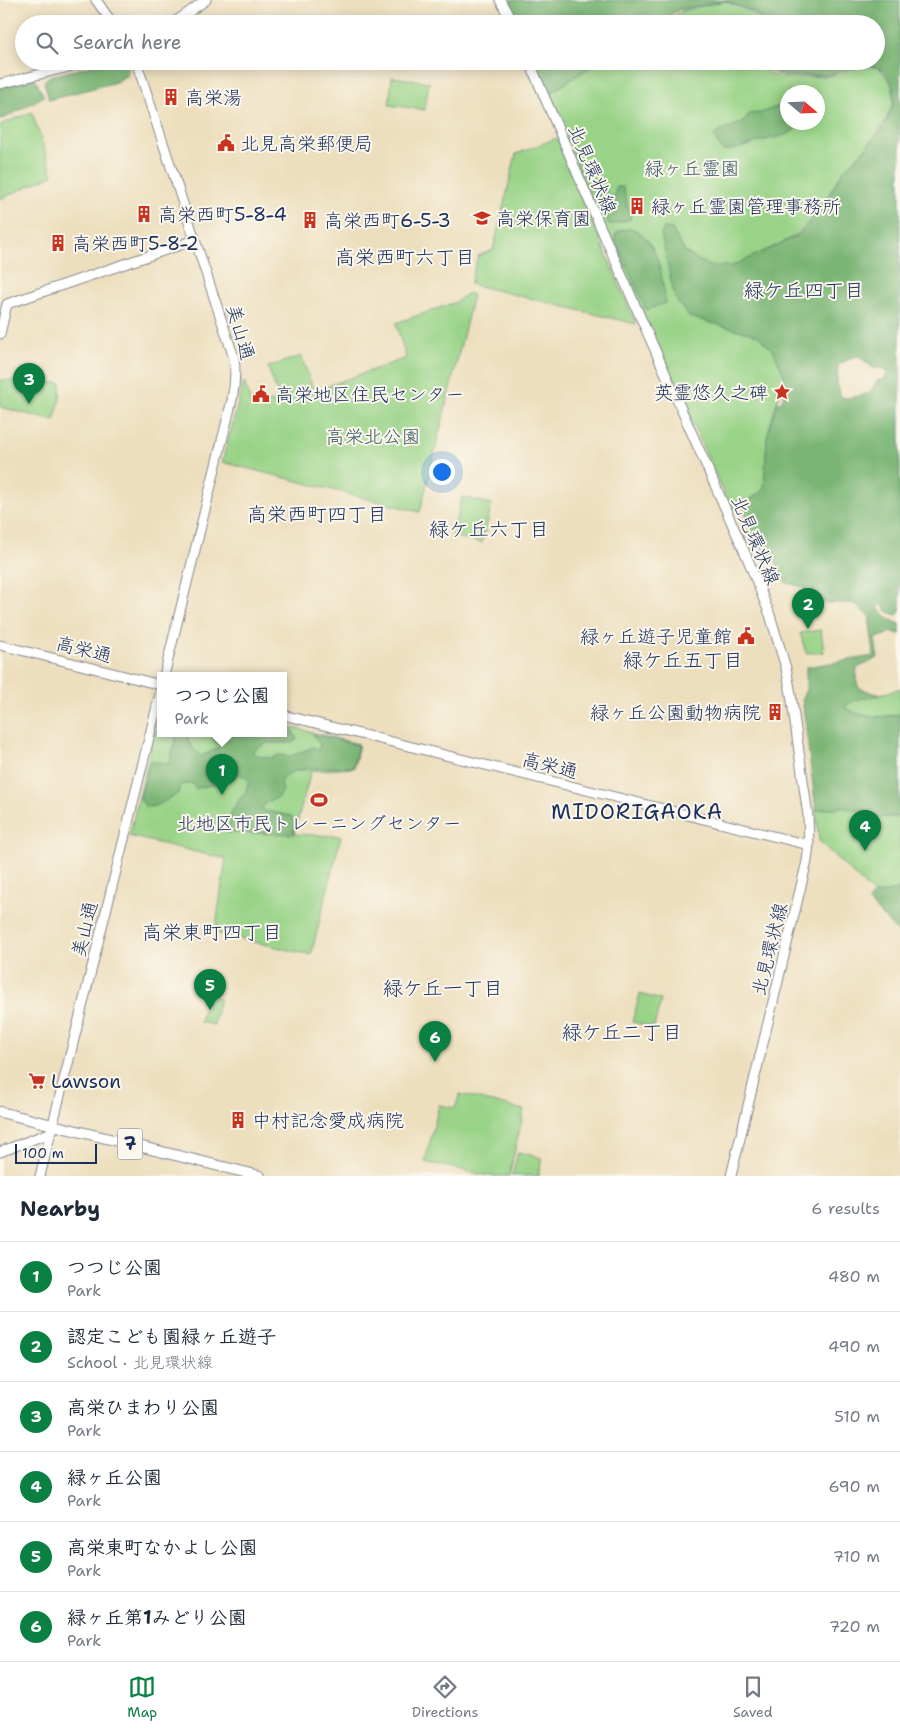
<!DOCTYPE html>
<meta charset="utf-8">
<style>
body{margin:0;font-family:"Shantell Sans","Klee One",sans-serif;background:#f6f6f7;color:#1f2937}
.compass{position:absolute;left:780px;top:85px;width:45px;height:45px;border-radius:50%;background:#fff;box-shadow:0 2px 12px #0003;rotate:109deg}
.scale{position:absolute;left:15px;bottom:12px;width:82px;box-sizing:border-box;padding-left:5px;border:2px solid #1b2f5e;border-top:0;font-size:14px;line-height:18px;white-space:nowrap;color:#1b2f5e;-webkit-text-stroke:4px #fbf7ec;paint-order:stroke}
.you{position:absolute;left:441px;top:471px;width:18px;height:18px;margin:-12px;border:4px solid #fff;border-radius:50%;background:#1a73e8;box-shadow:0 0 0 8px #1a73e833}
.badge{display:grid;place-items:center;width:32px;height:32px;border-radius:50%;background:#0b8043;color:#fff;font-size:16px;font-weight:700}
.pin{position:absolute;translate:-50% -41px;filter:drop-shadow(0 1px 2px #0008)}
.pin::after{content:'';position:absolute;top:26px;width:18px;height:15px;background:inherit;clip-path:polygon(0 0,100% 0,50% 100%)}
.popup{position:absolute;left:157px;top:672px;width:130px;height:65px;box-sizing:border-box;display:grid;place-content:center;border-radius:0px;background:#fff;filter:drop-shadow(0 1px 4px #0005);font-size:16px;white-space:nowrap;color:#747a83}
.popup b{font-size:19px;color:#1f2937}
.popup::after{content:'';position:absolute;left:50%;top:100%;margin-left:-10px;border:10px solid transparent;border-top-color:#fff}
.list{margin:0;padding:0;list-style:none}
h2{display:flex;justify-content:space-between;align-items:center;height:65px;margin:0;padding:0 20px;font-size:21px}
h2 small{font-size:16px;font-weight:400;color:#747a83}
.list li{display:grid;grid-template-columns:32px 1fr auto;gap:15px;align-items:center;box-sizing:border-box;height:70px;padding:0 20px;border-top:1px solid #e0e1e3}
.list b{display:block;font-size:19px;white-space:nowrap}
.list p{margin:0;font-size:16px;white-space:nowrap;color:#747a83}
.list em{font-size:16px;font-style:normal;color:#747a83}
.icon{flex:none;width:28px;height:28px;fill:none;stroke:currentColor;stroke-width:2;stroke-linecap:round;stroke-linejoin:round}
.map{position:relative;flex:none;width:900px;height:1176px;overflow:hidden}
.search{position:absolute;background:#fff;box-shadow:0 2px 12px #0003;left:15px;right:15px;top:15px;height:55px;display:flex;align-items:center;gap:12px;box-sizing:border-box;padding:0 18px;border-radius:28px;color:#747a83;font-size:19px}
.sheet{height:485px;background:#fff}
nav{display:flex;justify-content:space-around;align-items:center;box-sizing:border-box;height:70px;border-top:1px solid #e0e1e3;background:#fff;font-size:14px;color:#747a83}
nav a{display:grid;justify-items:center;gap:2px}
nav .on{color:#0b8043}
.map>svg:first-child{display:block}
.green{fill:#99d387;stroke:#5a8172;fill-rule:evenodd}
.forest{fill:#7ab574;stroke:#4a7269;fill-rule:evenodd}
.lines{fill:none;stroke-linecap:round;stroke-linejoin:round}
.tertiary-casing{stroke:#84878e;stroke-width:11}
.secondary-casing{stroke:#84878e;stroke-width:11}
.primary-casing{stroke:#84878e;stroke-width:12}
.tertiary{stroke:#fff;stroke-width:9}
.secondary{stroke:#fff;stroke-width:9}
.primary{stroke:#fff;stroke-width:10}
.labels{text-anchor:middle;stroke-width:4;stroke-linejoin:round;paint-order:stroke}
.shield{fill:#fbf7ec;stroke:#5e6b89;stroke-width:1}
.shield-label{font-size:18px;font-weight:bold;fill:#1b2f5e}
.poi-label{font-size:19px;fill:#1b2f5e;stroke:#fbf7ec;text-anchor:start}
.park-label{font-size:19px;fill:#3a5868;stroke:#fbf7ec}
.street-label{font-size:19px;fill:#1b2f5e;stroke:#fbf7ec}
.neighbourhood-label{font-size:20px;fill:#1b2f5e;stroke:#fbf7ec}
.quarter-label{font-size:21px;letter-spacing:1px;fill:#1b2f5e;stroke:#fbf7ec}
</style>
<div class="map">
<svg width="900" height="1176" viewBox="0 0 900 1176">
<rect width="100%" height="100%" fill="#fbf7ec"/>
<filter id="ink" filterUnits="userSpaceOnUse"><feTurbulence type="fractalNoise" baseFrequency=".02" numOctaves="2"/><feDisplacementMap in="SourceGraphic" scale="10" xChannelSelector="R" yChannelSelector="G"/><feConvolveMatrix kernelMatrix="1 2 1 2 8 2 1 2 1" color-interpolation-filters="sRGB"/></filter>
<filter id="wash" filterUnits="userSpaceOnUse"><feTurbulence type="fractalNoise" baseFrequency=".0096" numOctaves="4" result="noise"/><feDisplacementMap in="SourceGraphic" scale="20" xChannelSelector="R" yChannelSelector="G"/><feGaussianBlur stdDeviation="1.12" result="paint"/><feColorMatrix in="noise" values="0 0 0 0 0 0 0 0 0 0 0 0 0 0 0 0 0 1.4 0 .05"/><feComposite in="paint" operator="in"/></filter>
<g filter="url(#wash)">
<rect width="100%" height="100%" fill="#eddfbe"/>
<path class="green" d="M724 1 754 13 763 24H661L682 11Z
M599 61H763L765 69 770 74 781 78 829 76 855 68 868 66 879 68 890 81 893 90V104L884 124 865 149 843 171 821 207 798 234 717 278 757 333 776 351 785 375 768 436 764 489 743 505 732 511 588 192 549 95 581 72ZM788 92H818V122H788Z
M392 77 429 82 425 110 389 105Z
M32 112 53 175 0 199V125Z
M557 138 636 324 470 284 478 256 493 250 516 154Z
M468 293 473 295 420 512 222 462 244 382 253 408 279 399 268 367 301 356 314 391 406 358 396 323 456 302Z
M0 380 61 383 60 400 54 421 0 407Z
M462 497 492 504 482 543 452 536Z
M821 630 824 652 806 653 800 633Z
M900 688V714C883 718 860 718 845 707 853 696 886 695 900 688Z
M161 709V734H283V725L359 744 354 768 311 771 294 834 341 836 311 955 215 933 226 859 129 836Z
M844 807 880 817H900V889L878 895 874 894 819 841 816 810Z
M640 994 661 1000 654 1027 632 1022Z
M207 995 220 998 214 1025 200 1022Z
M460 1094 524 1110 509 1176H489L425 1162 439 1105 455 1108Z
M518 1152 542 1158 538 1176H512Z"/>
<path class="forest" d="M509 0H900V612L896 615 887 611 881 604 878 608 889 619 900 624V634L892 632 875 639 878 658 857 668 856 680 859 688 881 695C871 697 852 698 845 707 860 719 883 718 900 714V817H880L844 807 816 810 802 697 806 690V667L874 656 869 616 853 603H793L805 587 786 583 771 552 754 546 743 506 764 489 767 436 777 402 782 401 785 389 782 385 784 375 774 352 757 335 689 317 675 299 661 234 664 228 672 229 685 252 709 266H732L799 235 821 209 844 170 866 149 885 125 894 103V90L892 82 883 70 871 65 854 66 829 75 783 76 766 69 764 61H876V24H764L755 12 725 1 678 10 657 24H519ZM859 356 873 368H883L887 372 885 379 877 381 870 393 849 398 841 397 837 382 838 365 853 357Z
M112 61H130L127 75 116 82 49 100 44 81 50 76Z
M535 61H599L549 94Z
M34 78 44 96 5 118 0 119V87Z
M783 105 787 107 788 122 800 123C792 138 773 137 758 142 746 146 736 150 723 151L717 143 714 136 718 132 743 122 749 114 760 113Z
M616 187H623L631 219 610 225 594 192 605 189 611 197 615 195Z
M632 228C660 241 661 277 666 303L646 310 614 238 618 231Z
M283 728 292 730 297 739 292 743H268L253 750V753L259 756 272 758 278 755 291 756 313 747 318 750 320 745 313 734 358 745 353 767C339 768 288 766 282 779 280 783 282 787 283 791L277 798 265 803 262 810 291 816 295 824 293 834 228 833 231 813 240 798 245 794 249 780 240 774 220 783 195 789 193 783 181 785 179 793C166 799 161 807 146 807L140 799 150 761 169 764 177 734H187C188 744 194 750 201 756L219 748 213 739 214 734H228L232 738 235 734H283Z
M900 889V935L868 901 874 894H878Z"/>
</g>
<g filter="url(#ink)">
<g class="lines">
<g class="tertiary-casing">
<path id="tertiary" d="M96 0 113 24
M172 24 206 0
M136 61 234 358C236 373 235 385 232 400L164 676
M0 84 93 61
M0 334 7 304 195 240
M0 645 161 685
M283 715 809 845
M0 1152 52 1132
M40 1176 161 690"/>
</g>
<g class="secondary-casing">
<path id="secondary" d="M500 0 513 24
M529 61 600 226 749 562 770 615 786 668 791 694 808 816 809 845 807 861 731 1176"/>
</g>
<g class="primary-casing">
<path id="primary" d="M0 1112 260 1176"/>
</g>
<use href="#tertiary" class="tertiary"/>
<use href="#secondary" class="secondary"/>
<use href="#primary" class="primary"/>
</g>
</g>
<defs>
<g id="building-bare" transform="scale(1.35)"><path d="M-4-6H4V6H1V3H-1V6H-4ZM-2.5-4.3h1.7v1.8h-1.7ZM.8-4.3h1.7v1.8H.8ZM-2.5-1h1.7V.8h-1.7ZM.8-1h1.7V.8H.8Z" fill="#c8321e" stroke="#fbf7ec" stroke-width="2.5" paint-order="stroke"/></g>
<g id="civic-bare" transform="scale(1.35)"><path d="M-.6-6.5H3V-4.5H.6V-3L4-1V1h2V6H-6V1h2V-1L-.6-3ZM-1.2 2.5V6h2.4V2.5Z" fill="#c8321e" stroke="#fbf7ec" stroke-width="2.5" paint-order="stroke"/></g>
<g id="school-bare" transform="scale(1.35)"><path d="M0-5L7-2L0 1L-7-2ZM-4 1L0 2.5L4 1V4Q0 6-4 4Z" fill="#c8321e" stroke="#fbf7ec" stroke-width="2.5" paint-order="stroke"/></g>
<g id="sight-bare" transform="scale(1.35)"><path d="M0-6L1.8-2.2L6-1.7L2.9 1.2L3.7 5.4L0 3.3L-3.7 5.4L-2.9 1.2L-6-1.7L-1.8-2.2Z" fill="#c8321e" stroke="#fbf7ec" stroke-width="2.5" paint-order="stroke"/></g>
<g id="stadium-bare" transform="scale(1.35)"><path d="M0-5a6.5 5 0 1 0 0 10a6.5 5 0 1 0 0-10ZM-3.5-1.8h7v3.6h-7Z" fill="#c8321e" stroke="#fbf7ec" stroke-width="2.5" paint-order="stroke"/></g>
<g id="supermarket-bare" transform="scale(1.35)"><path d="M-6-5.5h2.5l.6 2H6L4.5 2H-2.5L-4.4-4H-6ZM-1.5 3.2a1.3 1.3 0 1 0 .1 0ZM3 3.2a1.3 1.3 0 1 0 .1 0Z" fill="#c8321e" stroke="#fbf7ec" stroke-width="2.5" paint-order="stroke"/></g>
</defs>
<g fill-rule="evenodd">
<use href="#building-bare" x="171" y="97"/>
<use href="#civic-bare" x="226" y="143"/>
<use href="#building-bare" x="637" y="206"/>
<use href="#building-bare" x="144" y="214"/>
<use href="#school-bare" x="482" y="218"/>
<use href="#building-bare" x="310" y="220"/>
<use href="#building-bare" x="58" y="243"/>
<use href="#sight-bare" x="782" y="392"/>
<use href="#civic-bare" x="261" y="394"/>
<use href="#civic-bare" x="746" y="636"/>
<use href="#building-bare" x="775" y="712"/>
<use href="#stadium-bare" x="319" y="800"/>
<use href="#supermarket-bare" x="37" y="1081"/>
<use href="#building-bare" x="238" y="1120"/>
</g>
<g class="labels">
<rect class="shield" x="117.5" y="1128.5" width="25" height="31" rx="4"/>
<g class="shield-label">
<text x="130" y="1150">7</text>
</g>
<g class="poi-label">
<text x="185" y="104">高栄湯</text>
<text x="240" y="150">北見高栄郵便局</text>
<text x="651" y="213">緑ヶ丘霊園管理事務所</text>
<text x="158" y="221">高栄西町5-8-4</text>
<text x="496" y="225">高栄保育園</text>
<text x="324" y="227">高栄西町6-5-3</text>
<text x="72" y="250">高栄西町5-8-2</text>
<text x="768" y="399" text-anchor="end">英霊悠久之碑</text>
<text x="275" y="401">高栄地区住民センター</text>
<text x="732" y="643" text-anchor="end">緑ヶ丘遊子児童館</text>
<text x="761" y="719" text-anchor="end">緑ヶ丘公園動物病院</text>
<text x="319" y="830" text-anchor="middle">北地区市民トレーニングセンター</text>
<text x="51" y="1088">Lawson</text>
<text x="252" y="1127">中村記念愛成病院</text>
</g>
<g class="park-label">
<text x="692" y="175">緑ヶ丘霊園</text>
<text x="373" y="443">高栄北公園</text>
</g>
<g class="street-label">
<text transform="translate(593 169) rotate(67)" y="7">北見環状線</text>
<text transform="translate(241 332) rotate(74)" y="7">美山通</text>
<text transform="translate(756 540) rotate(67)" y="7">北見環状線</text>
<text transform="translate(84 649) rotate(14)" y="7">高栄通</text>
<text transform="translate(550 765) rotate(14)" y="7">高栄通</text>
<text transform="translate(84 929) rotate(-76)" y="7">美山通</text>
<text transform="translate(769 949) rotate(-76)" y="7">北見環状線</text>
</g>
<g class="neighbourhood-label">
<text x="405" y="264">高栄西町六丁目</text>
<text x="804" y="297">緑ケ丘四丁目</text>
<text x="317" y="521">高栄西町四丁目</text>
<text x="489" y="536">緑ケ丘六丁目</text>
<text x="683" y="667">緑ケ丘五丁目</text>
<text x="212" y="939">高栄東町四丁目</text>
<text x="443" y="995">緑ケ丘一丁目</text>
<text x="622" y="1039">緑ケ丘二丁目</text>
</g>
<g class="quarter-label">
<text x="637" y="819">MIDORIGAOKA</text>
</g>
</g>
</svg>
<svg class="compass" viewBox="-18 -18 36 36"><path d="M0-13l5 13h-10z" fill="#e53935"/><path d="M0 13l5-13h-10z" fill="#747a83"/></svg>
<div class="scale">100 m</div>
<div class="you"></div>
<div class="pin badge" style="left:222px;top:795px">1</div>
<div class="popup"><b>つつじ公園</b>Park</div>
<div class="pin badge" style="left:808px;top:629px">2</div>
<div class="pin badge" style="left:29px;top:404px">3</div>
<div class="pin badge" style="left:865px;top:851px">4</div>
<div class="pin badge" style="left:210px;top:1010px">5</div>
<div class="pin badge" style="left:435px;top:1062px">6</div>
<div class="search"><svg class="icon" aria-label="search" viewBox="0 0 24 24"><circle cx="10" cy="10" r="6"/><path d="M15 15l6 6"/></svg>Search here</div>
</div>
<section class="sheet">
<h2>Nearby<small>6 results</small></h2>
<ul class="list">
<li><span class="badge">1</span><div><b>つつじ公園</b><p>Park</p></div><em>480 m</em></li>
<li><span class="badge">2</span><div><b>認定こども園緑ヶ丘遊子</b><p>School · 北見環状線</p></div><em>490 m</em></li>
<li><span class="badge">3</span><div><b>高栄ひまわり公園</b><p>Park</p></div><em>510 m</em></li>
<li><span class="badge">4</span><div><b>緑ヶ丘公園</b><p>Park</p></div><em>690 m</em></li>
<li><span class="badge">5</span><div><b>高栄東町なかよし公園</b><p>Park</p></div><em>710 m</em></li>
<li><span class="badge">6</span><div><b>緑ヶ丘第1みどり公園</b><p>Park</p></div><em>720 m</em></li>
</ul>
</section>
<nav>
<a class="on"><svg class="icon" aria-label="map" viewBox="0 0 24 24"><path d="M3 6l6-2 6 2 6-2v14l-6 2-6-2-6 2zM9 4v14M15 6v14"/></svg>Map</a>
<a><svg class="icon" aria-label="directions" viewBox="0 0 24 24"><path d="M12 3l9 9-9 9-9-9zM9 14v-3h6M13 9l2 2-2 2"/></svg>Directions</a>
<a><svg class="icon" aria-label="saved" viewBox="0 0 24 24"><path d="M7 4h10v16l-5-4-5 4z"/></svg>Saved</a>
</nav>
